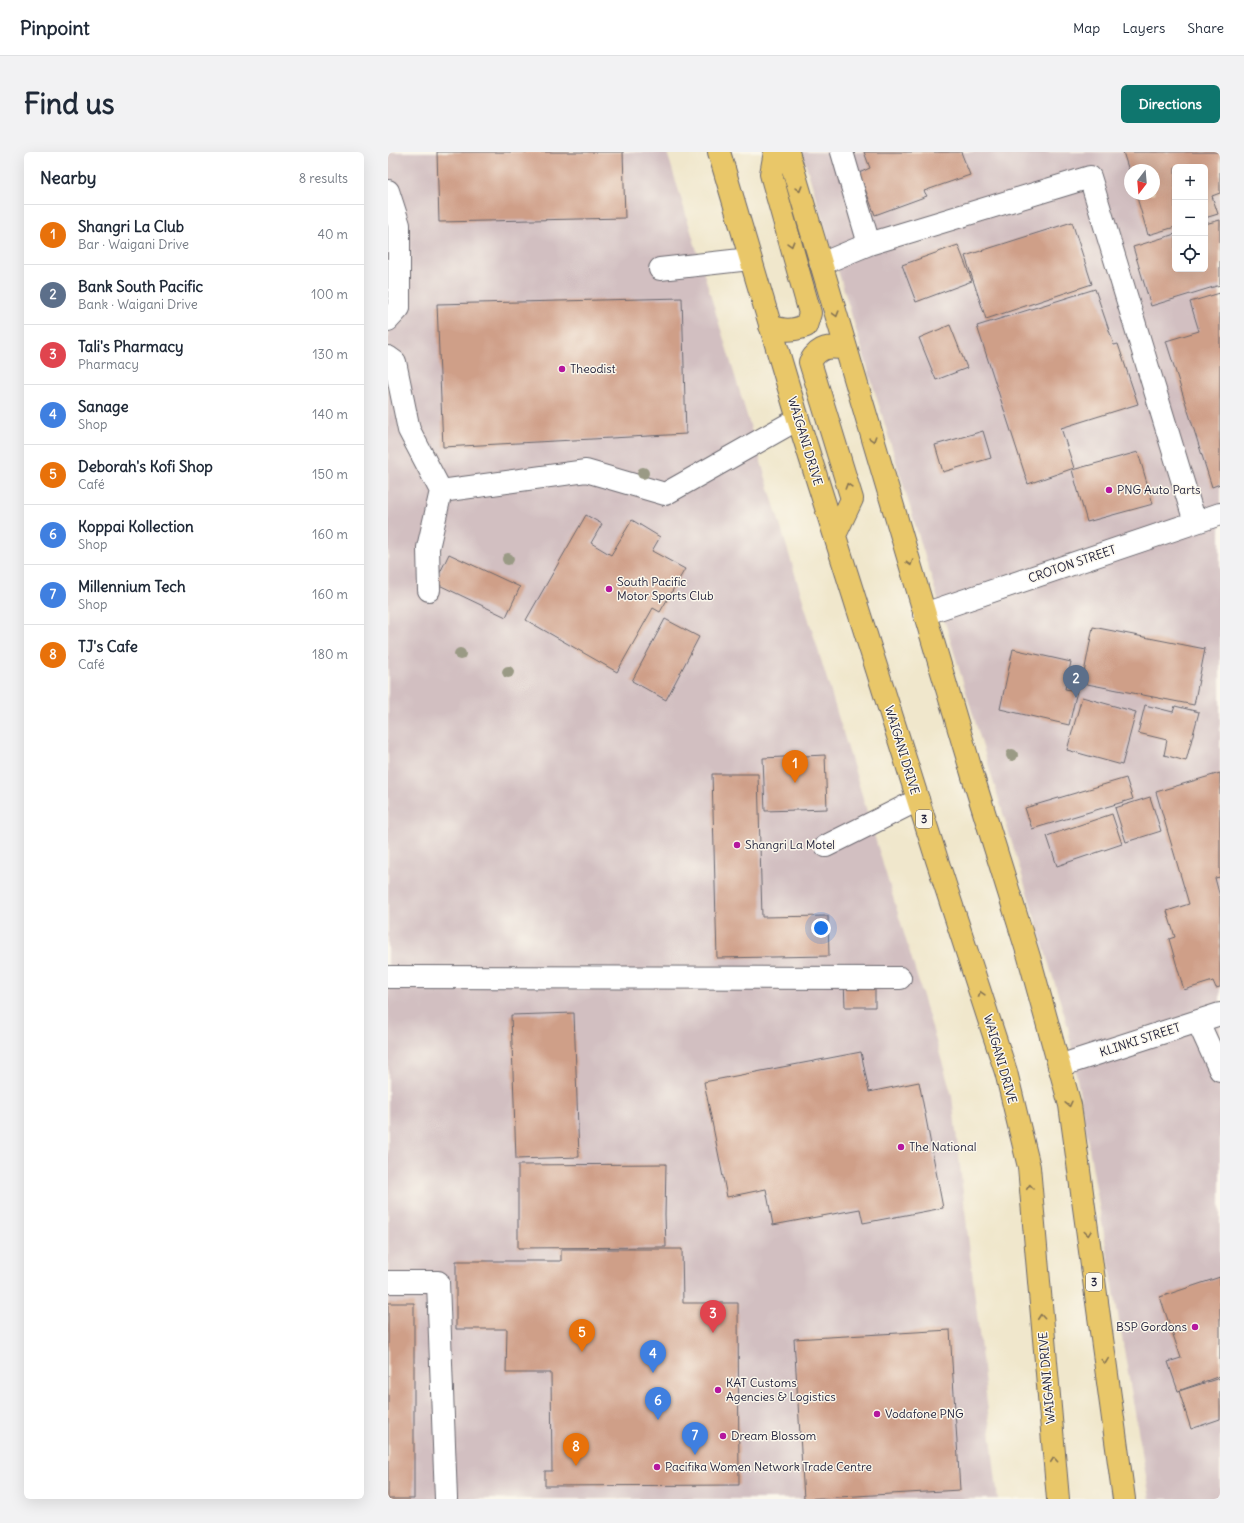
<!DOCTYPE html>
<meta charset="utf-8">
<style>
body{margin:0;font-family:Delius,sans-serif;background:#f2f2f3;color:#1f2937}
.controls{position:absolute;right:12px;top:12px;display:grid;overflow:hidden;border-radius:6px;box-shadow:0 4px 16px #0002}
.controls button{width:36px;height:36px;display:grid;place-items:center;padding:0;border:0;border-bottom:1px solid #e0e1e3;background:#fff;color:#1f2937;font:20px sans-serif}
.compass{position:absolute;left:736px;top:12px;width:36px;height:36px;border-radius:50%;background:#fff;box-shadow:0 4px 16px #0002;rotate:196deg}
.you{position:absolute;left:433px;top:776px;width:14px;height:14px;margin:-10px;border:3px solid #fff;border-radius:50%;background:#1a73e8;box-shadow:0 0 0 6px #1a73e833}
.badge{display:grid;place-items:center;width:26px;height:26px;border-radius:50%;background:#0f766e;color:#fff;font-size:13px;font-weight:700}
.pin{position:absolute;translate:-50% -33px;filter:drop-shadow(0 1px 2px #0008)}
.pin::after{content:'';position:absolute;top:21px;width:14px;height:12px;background:inherit;clip-path:polygon(0 0,100% 0,50% 100%)}
.list{margin:0;padding:0;list-style:none}
h2{display:flex;justify-content:space-between;align-items:center;height:52px;margin:0;padding:0 16px;font-size:17px}
h2 small{font-size:13px;font-weight:400;color:#747a83}
.list li{display:grid;grid-template-columns:26px 1fr auto;gap:12px;align-items:center;box-sizing:border-box;height:60px;padding:0 16px;border-top:1px solid #e0e1e3}
.list b{display:block;font-size:15px;white-space:nowrap}
.list p{margin:0;font-size:13px;white-space:nowrap;color:#747a83}
.list em{font-size:13px;font-style:normal;color:#747a83}
.icon{flex:none;width:22px;height:22px;fill:none;stroke:currentColor;stroke-width:2;stroke-linecap:round;stroke-linejoin:round}
.map{position:relative;flex:none;width:832px;height:1347px;overflow:hidden;border-radius:6px}
header{display:flex;align-items:center;gap:24px;box-sizing:border-box;height:56px;padding:0 20px;background:#fff;border-bottom:1px solid #e0e1e3}
header strong{font-size:19px}
nav{display:flex;gap:22px;margin-inline-start:auto;font-size:14px}
.intro{display:flex;align-items:center;justify-content:space-between;box-sizing:border-box;height:96px;padding:0 24px}
h1{margin:0;font-size:28px}
.button{padding:10px 18px;border-radius:6px;background:#0f766e;color:#fff;font-size:14px;font-weight:700}
main{display:flex;gap:24px;padding:0 24px}
aside{flex:1;background:#fff;border-radius:6px;box-shadow:0 4px 16px #0002}
.map>svg:first-child{display:block}
.industrial{fill:#d2bfc1;fill-rule:evenodd}
.building{fill:#cf9f88}
.lines{fill:none;stroke-linecap:round;stroke-linejoin:round}
.minor-casing{stroke:#6a676e;stroke-width:24}
.highway-casing{stroke:#6a676e;stroke-width:24}
.minor{stroke:#fff;stroke-width:22}
.highway{stroke:#e9c769;stroke-width:22}
.tree{fill:#9a9a85}
.oneway{stroke:#867452}
.poi-dot{fill:#b5179e;stroke:#fbf7ec;stroke-width:1.5}
.labels{text-anchor:middle;stroke-width:3;stroke-linejoin:round;paint-order:stroke}
.shield{fill:#fbf7ec;stroke:#636270;stroke-width:1}
.shield-label{font-size:11px;font-weight:bold;fill:#22223b}
.poi-label{font-size:12px;fill:#22223b;stroke:#fbf7ec;text-anchor:start}
.street-label{font-size:12px;fill:#22223b;stroke:#fbf7ec}
</style>
<header>
<strong>Pinpoint</strong>
<nav><a>Map</a><a>Layers</a><a>Share</a></nav>
</header>
<div class="intro"><h1>Find us</h1><a class="button">Directions</a></div>
<main>
<aside>
<h2>Nearby<small>8 results</small></h2>
<ul class="list">
<li><span class="badge" style="background:#e8710a">1</span><div><b>Shangri La Club</b><p>Bar · Waigani Drive</p></div><em>40 m</em></li>
<li><span class="badge" style="background:#5c6f8a">2</span><div><b>Bank South Pacific</b><p>Bank · Waigani Drive</p></div><em>100 m</em></li>
<li><span class="badge" style="background:#e0444e">3</span><div><b>Tali's Pharmacy</b><p>Pharmacy</p></div><em>130 m</em></li>
<li><span class="badge" style="background:#3f7fe0">4</span><div><b>Sanage</b><p>Shop</p></div><em>140 m</em></li>
<li><span class="badge" style="background:#e8710a">5</span><div><b>Deborah's Kofi Shop</b><p>Café</p></div><em>150 m</em></li>
<li><span class="badge" style="background:#3f7fe0">6</span><div><b>Koppai Kollection</b><p>Shop</p></div><em>160 m</em></li>
<li><span class="badge" style="background:#3f7fe0">7</span><div><b>Millennium Tech</b><p>Shop</p></div><em>160 m</em></li>
<li><span class="badge" style="background:#e8710a">8</span><div><b>TJ's Cafe</b><p>Café</p></div><em>180 m</em></li>
</ul>
</aside>
<div class="map">
<svg width="832" height="1347" viewBox="0 0 832 1347">
<rect width="100%" height="100%" fill="#fbf7ec"/>
<filter id="ink" filterUnits="userSpaceOnUse"><feTurbulence type="fractalNoise" baseFrequency=".025" numOctaves="2"/><feDisplacementMap in="SourceGraphic" scale="8" xChannelSelector="R" yChannelSelector="G"/><feConvolveMatrix kernelMatrix="1 2 1 2 8 2 1 2 1" color-interpolation-filters="sRGB"/></filter>
<filter id="wash" filterUnits="userSpaceOnUse"><feTurbulence type="fractalNoise" baseFrequency=".012" numOctaves="4" result="noise"/><feDisplacementMap in="SourceGraphic" scale="16" xChannelSelector="R" yChannelSelector="G"/><feGaussianBlur stdDeviation="0.9" result="paint"/><feColorMatrix in="noise" values="0 0 0 0 0 0 0 0 0 0 0 0 0 0 0 0 0 1.4 0 .05"/><feComposite in="paint" operator="in"/></filter>
<g filter="url(#wash)">
<rect width="100%" height="100%" fill="#f0e7cc"/>
<path class="industrial" d="M0 0H279L532 834 564 944 610 1347H0Z
M414 0H832V1347H762L680 875ZM787 15H817V117H787ZM742 18H766V42H742Z"/>
<g id="blocks">
<path class="building" d="M49 0H235L237 66 51 70Z
M476 0H573L582 23 536 39 539 44 487 63 471 21 482 16Z
M735 0H832V41L824 44 830 62 817 66V15H787V75L760 83 748 42H766V18H742V22Z
M832 68V133L763 154 745 95 787 82V117H817V72Z
M684 70 704 132 598 167 577 104Z
M570 93 584 129 528 150 514 113Z
M707 137 726 193 730 192 750 252 673 276 686 316 640 332 589 174Z
M832 141V332L824 335 778 189 811 179 802 150Z
M294 146 298 282 55 295 49 152Z
M562 173 579 216 548 228 531 186Z
M595 279 603 306 555 320 547 293Z
M750 300 765 352 699 370 684 318Z
M198 363 214 372 203 391 223 403 244 368 272 385 264 399 297 417 272 460 265 456 229 520 138 468Z
M61 402 132 435 118 465 47 431Z
M277 467 311 485 278 548 244 529Z
M705 475 817 497 806 553 694 531Z
M625 497 683 510 677 537 689 539 681 573 612 557Z
M694 545 748 560 734 613 679 598Z
M757 553 785 560 787 554 811 560 798 609 776 603 779 588 750 581Z
M437 603 439 657 377 659 375 606Z
M832 621V725L827 726 832 745V835L828 836 825 829 796 838 781 787 787 785 779 759 801 752 768 640Z
M324 622H370L374 765 440 764 441 804 329 806Z
M738 626 745 647 644 677 637 656Z
M762 645 773 679 738 690 727 656Z
M724 662 734 692 669 714 659 684Z
M456 829H487V855H457Z
M186 861 191 1005 128 1007 123 863Z
M473 900 481 940 531 930 555 1056 475 1071 472 1057 385 1073 378 1037 339 1045 316 930Z
M278 1012 277 1063 278 1095 130 1096V1013Z
M173 1097H294L295 1151H350L351 1333 157 1334V1319H164L163 1221H118L119 1177H68V1109H173Z
M832 1125V1224L790 1239 780 1210 793 1206 772 1145Z
M0 1151H26V1347H0Z
M562 1178 572 1338 416 1347 406 1187Z
M832 1226V1267L803 1277 791 1239Z"/>
</g>
</g>
<g filter="url(#ink)">
<use href="#blocks" fill-opacity="0" stroke="#6a676e" stroke-width="1"/>
<g class="lines">
<g class="minor-casing">
<path id="minor" d="M454 0 481 92 702 25 807 370
M0 39 11 73V156L0 168
M433 112 481 92
M272 117 362 107
M0 205 7 210 21 278 53 339 40 396 41 438
M53 339 198 319 277 342 410 267
M536 462 832 362
M438 694 530 648
M0 825 512 826
M810 870 832 918
M671 914 832 862
M0 1130H50L58 1347"/>
</g>
<g class="highway-casing">
<path id="highway" d="M331 0 410 267 549 708 618 920 641 1015 670 1347
M400 0 586 628 641 805 682 953 736 1347
M382 174C397 179 403 179 418 174L422 161 383 22 387 0
M447 383 464 347 422 210C431 194 441 194 458 197"/>
</g>
<use href="#minor" class="minor"/>
<use href="#highway" class="highway"/>
</g>
<g class="tree">
<circle cx="255" cy="321" r="6"/>
<circle cx="120" cy="407" r="6"/>
<circle cx="72" cy="502" r="6"/>
<circle cx="120" cy="520" r="6"/>
<circle cx="624" cy="603" r="6"/>
</g>
<defs><path id="oneway-chevron" d="M-2-3.5L2.5 0L-2 3.5" fill="none" stroke-width="1.6" stroke-linecap="round" stroke-linejoin="round"/></defs>
<g class="oneway">
<use href="#oneway-chevron" transform="translate(411 37) rotate(74)"/>
<use href="#oneway-chevron" transform="translate(403 92) rotate(74)"/>
<use href="#oneway-chevron" transform="translate(448 162) rotate(74)"/>
<use href="#oneway-chevron" transform="translate(485 287) rotate(73)"/>
<use href="#oneway-chevron" transform="translate(460 334) rotate(-107)"/>
<use href="#oneway-chevron" transform="translate(522 411) rotate(73)"/>
<use href="#oneway-chevron" transform="translate(593 842) rotate(-108)"/>
<use href="#oneway-chevron" transform="translate(681 952) rotate(77)"/>
<use href="#oneway-chevron" transform="translate(642 1035) rotate(-95)"/>
<use href="#oneway-chevron" transform="translate(700 1081) rotate(82)"/>
<use href="#oneway-chevron" transform="translate(653 1165) rotate(-95)"/>
<use href="#oneway-chevron" transform="translate(717 1209) rotate(82)"/>
<use href="#oneway-chevron" transform="translate(666 1308) rotate(-95)"/>
</g>
</g>
<g class="poi-dot">
<circle cx="174" cy="217" r="4"/>
<circle cx="721" cy="338" r="4"/>
<circle cx="221" cy="437" r="4"/>
<circle cx="349" cy="693" r="4"/>
<circle cx="513" cy="995" r="4"/>
<circle cx="807" cy="1175" r="4"/>
<circle cx="330" cy="1238" r="4"/>
<circle cx="489" cy="1262" r="4"/>
<circle cx="335" cy="1284" r="4"/>
<circle cx="269" cy="1315" r="4"/>
</g>
<g class="labels">
<g class="shield">
<rect x="528" y="658" width="16" height="18" rx="3"/>
<rect x="698" y="1121" width="16" height="18" rx="3"/>
</g>
<g class="shield-label">
<text x="536" y="671">3</text>
<text x="706" y="1134">3</text>
</g>
<g class="poi-label">
<text x="182" y="221">Theodist</text>
<text x="729" y="342">PNG Auto Parts</text>
<text x="229" y="434">South Pacific<tspan x="229" dy="14">Motor Sports Club</tspan></text>
<text x="357" y="697">Shangri La Motel</text>
<text x="521" y="999">The National</text>
<text x="799" y="1179" text-anchor="end">BSP Gordons</text>
<text x="338" y="1235">KAT Customs<tspan x="338" dy="14">Agencies &amp; Logistics</tspan></text>
<text x="497" y="1266">Vodafone PNG</text>
<text x="343" y="1288">Dream Blossom</text>
<text x="277" y="1319">Pacifika Women Network Trade Centre</text>
</g>
<g class="street-label">
<text transform="translate(417 289) rotate(73)" y="4">WAIGANI DRIVE</text>
<text transform="translate(684 412) rotate(-19)" y="4">CROTON STREET</text>
<text transform="translate(514 598) rotate(73)" y="4">WAIGANI DRIVE</text>
<text transform="translate(752 888) rotate(-18)" y="4">KLINKI STREET</text>
<text transform="translate(612 907) rotate(74)" y="4">WAIGANI DRIVE</text>
<text transform="translate(659 1226) rotate(-95)" y="4">WAIGANI DRIVE</text>
</g>
</g>
</svg>
<div class="controls">
<button>+</button>
<button>−</button>
<button><svg class="icon" aria-label="locate" viewBox="0 0 24 24"><circle cx="12" cy="12" r="6"/><path d="M12 2v4M12 18v4M2 12h4M18 12h4"/></svg></button>
</div>
<svg class="compass" viewBox="-18 -18 36 36"><path d="M0-13l5 13h-10z" fill="#e53935"/><path d="M0 13l5-13h-10z" fill="#747a83"/></svg>
<div class="you"></div>
<div class="pin badge" style="left:407px;top:631px;background:#e8710a">1</div>
<div class="pin badge" style="left:688px;top:546px;background:#5c6f8a">2</div>
<div class="pin badge" style="left:325px;top:1181px;background:#e0444e">3</div>
<div class="pin badge" style="left:265px;top:1221px;background:#3f7fe0">4</div>
<div class="pin badge" style="left:194px;top:1200px;background:#e8710a">5</div>
<div class="pin badge" style="left:270px;top:1268px;background:#3f7fe0">6</div>
<div class="pin badge" style="left:307px;top:1303px;background:#3f7fe0">7</div>
<div class="pin badge" style="left:188px;top:1314px;background:#e8710a">8</div>
</div>
</main>
